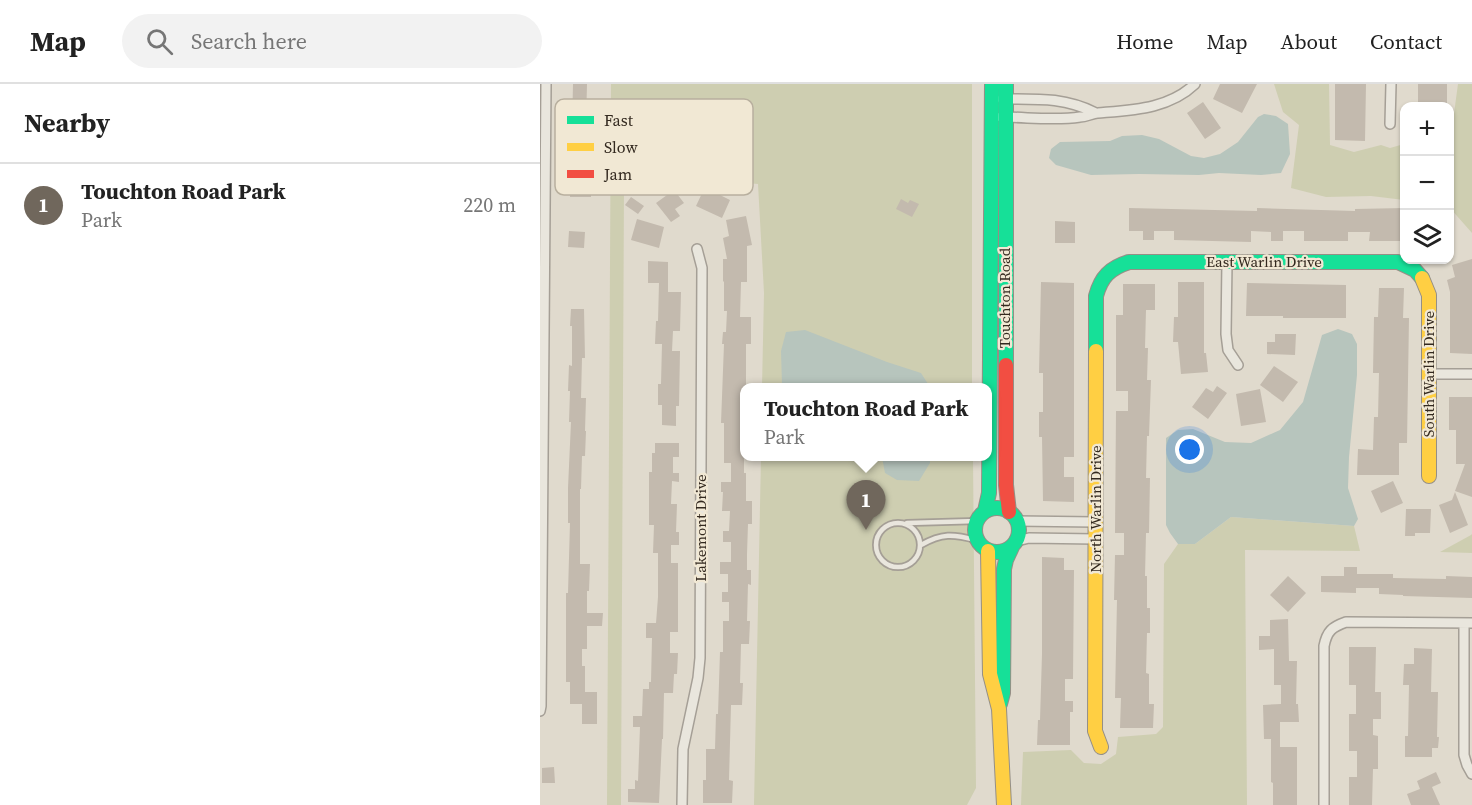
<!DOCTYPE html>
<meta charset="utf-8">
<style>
body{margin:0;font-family:"Source Serif 4",serif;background:#f2f2f2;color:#222}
.controls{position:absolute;right:18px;top:18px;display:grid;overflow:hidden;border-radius:12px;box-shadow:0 2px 4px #0004}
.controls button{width:54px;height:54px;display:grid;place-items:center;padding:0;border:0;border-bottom:2px solid #e0e0e0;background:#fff;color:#222;font:30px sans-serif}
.you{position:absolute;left:650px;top:366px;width:21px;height:21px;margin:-15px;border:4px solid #fff;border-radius:50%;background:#1a73e8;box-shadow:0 0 0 9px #1a73e833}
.badge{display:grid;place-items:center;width:39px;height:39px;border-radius:50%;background:#70675c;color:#fff;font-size:20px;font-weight:700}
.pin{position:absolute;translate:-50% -50px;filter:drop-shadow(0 2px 3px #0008)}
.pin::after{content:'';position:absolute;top:32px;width:21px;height:18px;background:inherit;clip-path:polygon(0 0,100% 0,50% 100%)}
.popup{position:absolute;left:200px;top:299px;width:252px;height:78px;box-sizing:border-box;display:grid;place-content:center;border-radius:12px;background:#fff;filter:drop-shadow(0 2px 4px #0005);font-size:20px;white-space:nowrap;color:#767676}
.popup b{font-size:22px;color:#222}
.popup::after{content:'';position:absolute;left:50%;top:100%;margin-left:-12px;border:12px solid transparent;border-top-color:#fff}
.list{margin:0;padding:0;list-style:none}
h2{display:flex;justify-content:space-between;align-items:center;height:78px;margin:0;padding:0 24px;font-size:26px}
h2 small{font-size:20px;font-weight:400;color:#767676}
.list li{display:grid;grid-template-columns:39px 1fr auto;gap:18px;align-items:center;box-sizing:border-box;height:84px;padding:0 24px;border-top:2px solid #e0e0e0}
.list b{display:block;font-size:22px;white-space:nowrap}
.list p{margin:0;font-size:20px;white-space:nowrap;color:#767676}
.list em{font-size:20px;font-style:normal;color:#767676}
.icon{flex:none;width:33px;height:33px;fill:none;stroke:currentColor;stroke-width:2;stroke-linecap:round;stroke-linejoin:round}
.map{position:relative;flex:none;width:932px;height:721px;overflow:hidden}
header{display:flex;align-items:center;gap:36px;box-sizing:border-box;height:84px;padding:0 30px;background:#fff;border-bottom:2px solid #e0e0e0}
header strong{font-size:28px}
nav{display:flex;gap:33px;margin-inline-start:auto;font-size:21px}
.search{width:420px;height:54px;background:#f2f2f2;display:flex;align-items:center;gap:15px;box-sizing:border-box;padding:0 21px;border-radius:33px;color:#767676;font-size:22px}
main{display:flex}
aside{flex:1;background:#fff}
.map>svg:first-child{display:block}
.green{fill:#ceceb1}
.water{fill:#b7c5bd}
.building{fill:#c3baae}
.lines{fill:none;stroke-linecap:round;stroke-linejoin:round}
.lane-casing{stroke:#a59f96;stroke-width:8}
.street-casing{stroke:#a59f96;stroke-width:12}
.fast-casing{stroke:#958f86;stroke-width:16}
.slow-casing{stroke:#958f86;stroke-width:16}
.jam-casing{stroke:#958f86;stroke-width:16}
.lane{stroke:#e9e6dd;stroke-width:4.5}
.street{stroke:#e9e6dd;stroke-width:9}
.fast{stroke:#16e098;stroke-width:14}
.slow{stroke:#ffcf43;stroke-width:14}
.jam{stroke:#f24e42;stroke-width:14}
.labels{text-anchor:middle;stroke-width:4.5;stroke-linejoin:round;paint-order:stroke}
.street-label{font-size:15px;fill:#33291f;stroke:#f1e8d4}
.key{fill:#f1e8d4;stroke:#b8af9e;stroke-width:1.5}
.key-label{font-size:16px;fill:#33291f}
</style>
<header>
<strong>Map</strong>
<div class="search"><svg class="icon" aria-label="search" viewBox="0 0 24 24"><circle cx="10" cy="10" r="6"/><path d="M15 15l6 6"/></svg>Search here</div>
<nav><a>Home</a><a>Map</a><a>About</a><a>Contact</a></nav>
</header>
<main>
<aside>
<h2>Nearby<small></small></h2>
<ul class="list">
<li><span class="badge">1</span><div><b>Touchton Road Park</b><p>Park</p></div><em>220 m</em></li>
</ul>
</aside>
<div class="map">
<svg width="932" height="721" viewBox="0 0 932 721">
<rect width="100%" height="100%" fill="#e0dacd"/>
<path class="green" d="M71 0H432V303H222L224 209 218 100 126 92 84 101 81 721H67Z
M734 0H789L790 61 814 68 841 61 850 64 864 60V116L831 112 786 113 751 104 759 41 743 28Z
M918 0H932V149L910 124V45L912 44Z
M221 373H433L436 704 427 721H214Z
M691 433 814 442 820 467 705 466 707 721H481L483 668 531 666 544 679 561 680 576 670 578 653 616 650 623 643 624 480 638 460H655Z
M932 450V469L900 468 931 451Z"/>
<path class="water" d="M724 30 736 32 748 40 750 70 741 89 721 91 679 89 659 91 599 90 551 91 516 81 509 74 511 65 520 58 570 57 582 52 602 51 619 55 651 72 664 74 680 70 698 58 718 33Z
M798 245 812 250 817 260V291L809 373 808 404 818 435 814 442 691 433 655 460H638L630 449 626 441V354L638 346 653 345 685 358 711 359 740 346 763 318 782 251Z
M265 246 347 278 381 289 390 303H243L242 301 241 267 246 248Z
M342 373H390V379L379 397 357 396 345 389Z"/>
<path class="building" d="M33 0H47L46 41 54 42 53 57H44L43 101H51V113H30L31 71H24L25 56H17V45L32 46Z
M680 0H717L702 29 673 15Z
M795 0H826L825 57 795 56Z
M878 0H907V22H878Z
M663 18 681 44 665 55 647 29Z
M174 102 182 106 180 111 190 116 182 134 156 122 165 103 172 107Z
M134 106 144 119 135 125 140 132 131 138 116 119Z
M91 113 104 122 98 130 85 121Z
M361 115 368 119 370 116 379 120 372 133 356 125Z
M589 124 717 127V124L815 127V125L864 124V157H829L830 148H808V157H764V147H743V157H731V148L711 147V158L634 156V147H614V156H603V147H589Z
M206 132 212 161 207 162V198H201L200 233H211V260H206V303H204V389H206V417H212V440H208L207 470V486H211V501L208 500 207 537H210L209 560H201L200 599H203L202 621H191L189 696 193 697 192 719H163V696H166V665H175L176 630H178L180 568H183V537H189V518H182V508H188V490H180V478H191V458H183V447H189L190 427H182L183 408H181V398H191V379H184V339H181L184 260H182L183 248H186L187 227H184V198L183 197V175H187L183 154 189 152 186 136Z
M97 135 124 143 119 164 91 156Z
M515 137 535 138V159H515Z
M29 147 45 148 44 164 28 163Z
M932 175V270L910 269V208L907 196 915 193 912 181Z
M108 177 128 178V208H141L140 247H133L132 267H140L139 322H136V342L122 341V321H118V300H121L122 260H115L116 237H118L119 199H108Z
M501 198 534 199V373H524V393H534V418L503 417 502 353H499V328H503V289H499Z
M638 198H664V269H666L668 288 641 290 638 258H633L634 233H638Z
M707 199 806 201V234H743V232H706Z
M583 200H615V226H606L605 264H608L607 296H611L609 352H607L606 394H610L609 449H606L605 492H607V524H610V549H607L606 589 609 590V620H614L613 644H580L581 614H575L577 516H574L575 471H584V449H575L576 327H588V307H576V231H583Z
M839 204H864L863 234H869L867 359H859V391H817L818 365 833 366 834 333H838L839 289H833L834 233H838Z
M31 225H44L45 274H42L41 314H46L45 347H46L45 372H42L41 405H40V480H50L49 507H47V529H63L62 542H47V565H42V582H45V608H57V640H42V620H30V598H26V509H28L30 439H28V404L31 338H29L30 307H28L29 281 32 282V242H30Z
M735 250H756L755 271 727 270V258H735Z
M734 282 758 298 743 318 720 301Z
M677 302 687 309 668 335 652 323 666 304 673 308Z
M720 305 726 338 701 342 696 310Z
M909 313H932V413L915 407 925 380H916V346H909Z
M115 359H139V373H133V389H139V398L132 397 131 420H137L136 448H139V461H131V479H138V548H130V569H138L137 590H134L133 609H124L123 655H122L119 719 88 718V705H95V696L98 697 100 643H93V632H102L103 605H109V598H111L112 554H106V539H116L118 513V469H113L114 441H109V388H112V369H115Z
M853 397 863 419 841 429 831 407Z
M915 408 928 441 910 449 899 421 912 416Z
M866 425H891L890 449H875V452H865Z
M502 473 524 474V486H534L533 595H525V617H533V628H530V661H497L498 636H500L502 570Z
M804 483H817V490H853V494L906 495V492L932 493V514L863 512V511L839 510V504H816V509L781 508V492H804Z
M748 492 766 509 748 528 730 511Z
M748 535 749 577H757L756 620H758L759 638H740V663H757V721H733V699L731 698V655H724L723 621 741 620V601H734V565L719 566V552H730V536Z
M809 563H836L835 608H841V635H833V651L838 652V685H833L832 721H809V693H817V667H809V630H816V601H809Z
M874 564 892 565 891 608H898L897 653H899L898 664H892V673H865V652H868L869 601H863L864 580H874Z
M14 683 15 699H2V684Z
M896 688 901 699 892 703 900 721H871L867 710 880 705 877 697Z"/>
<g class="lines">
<g class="lane-casing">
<path id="lane" d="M336 461a22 22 0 1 1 44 0a22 22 0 1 1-44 0Z
M367 439 437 437
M381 461C402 449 413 450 436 456"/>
</g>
<g class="street-casing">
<path id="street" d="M462 15C497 15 524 13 556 29
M461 33C487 33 515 37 540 33 547 33 552 29 558 29 593 26 629 25 655 0
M850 40 851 0
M687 178 686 250 688 266 698 281
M889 290H932
M477 437 555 438
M477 457 489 454 555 455
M924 539V671L927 681 932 690
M0 627 1 622 6 0
M142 721 143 665 158 594 160 574 162 184 157 165
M784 721V562C787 547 792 543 806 538L932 539"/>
</g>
<g class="fast-casing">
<path id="fast" d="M466 0V281
M556 267V212C561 193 570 184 589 178H858L875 186 882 194
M435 446a22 22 0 1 1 44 0a22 22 0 1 1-44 0Z
M445 427 449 409 452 0
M460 620 463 609 464 485 466 476 472 463"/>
</g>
<g class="slow-casing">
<path id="slow" d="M882 194 889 211V392
M556 267 555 647 561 663
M448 467 450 590 459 625 464 721"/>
</g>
<g class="jam-casing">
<path id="jam" d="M466 281V401L469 428"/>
</g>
<use href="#lane" class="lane"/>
<use href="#street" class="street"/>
<use href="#fast" class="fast"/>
<use href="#slow" class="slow"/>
<use href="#jam" class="jam"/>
</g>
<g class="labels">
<g class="street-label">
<text x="724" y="183">East Warlin Drive</text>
<text transform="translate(465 214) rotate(-90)" y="5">Touchton Road</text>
<text transform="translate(889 290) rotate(-90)" y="5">South Warlin Drive</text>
<text transform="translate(556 425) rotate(-90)" y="5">North Warlin Drive</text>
<text transform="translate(161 444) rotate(-90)" y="5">Lakemont Drive</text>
</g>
</g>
<rect x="15" y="15" width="198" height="96" rx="9" class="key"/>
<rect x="27" y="32" width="27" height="8" fill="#16e098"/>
<rect x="27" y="59" width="27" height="8" fill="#ffcf43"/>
<rect x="27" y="86" width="27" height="8" fill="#f24e42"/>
<g class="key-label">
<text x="64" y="42">Fast</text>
<text x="64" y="69">Slow</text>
<text x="64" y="96">Jam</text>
</g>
</svg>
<div class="controls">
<button>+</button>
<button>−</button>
<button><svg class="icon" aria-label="layers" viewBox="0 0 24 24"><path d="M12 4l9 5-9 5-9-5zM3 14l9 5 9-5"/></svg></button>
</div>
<div class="you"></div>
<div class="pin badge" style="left:326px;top:446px">1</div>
<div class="popup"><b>Touchton Road Park</b>Park</div>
</div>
</main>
